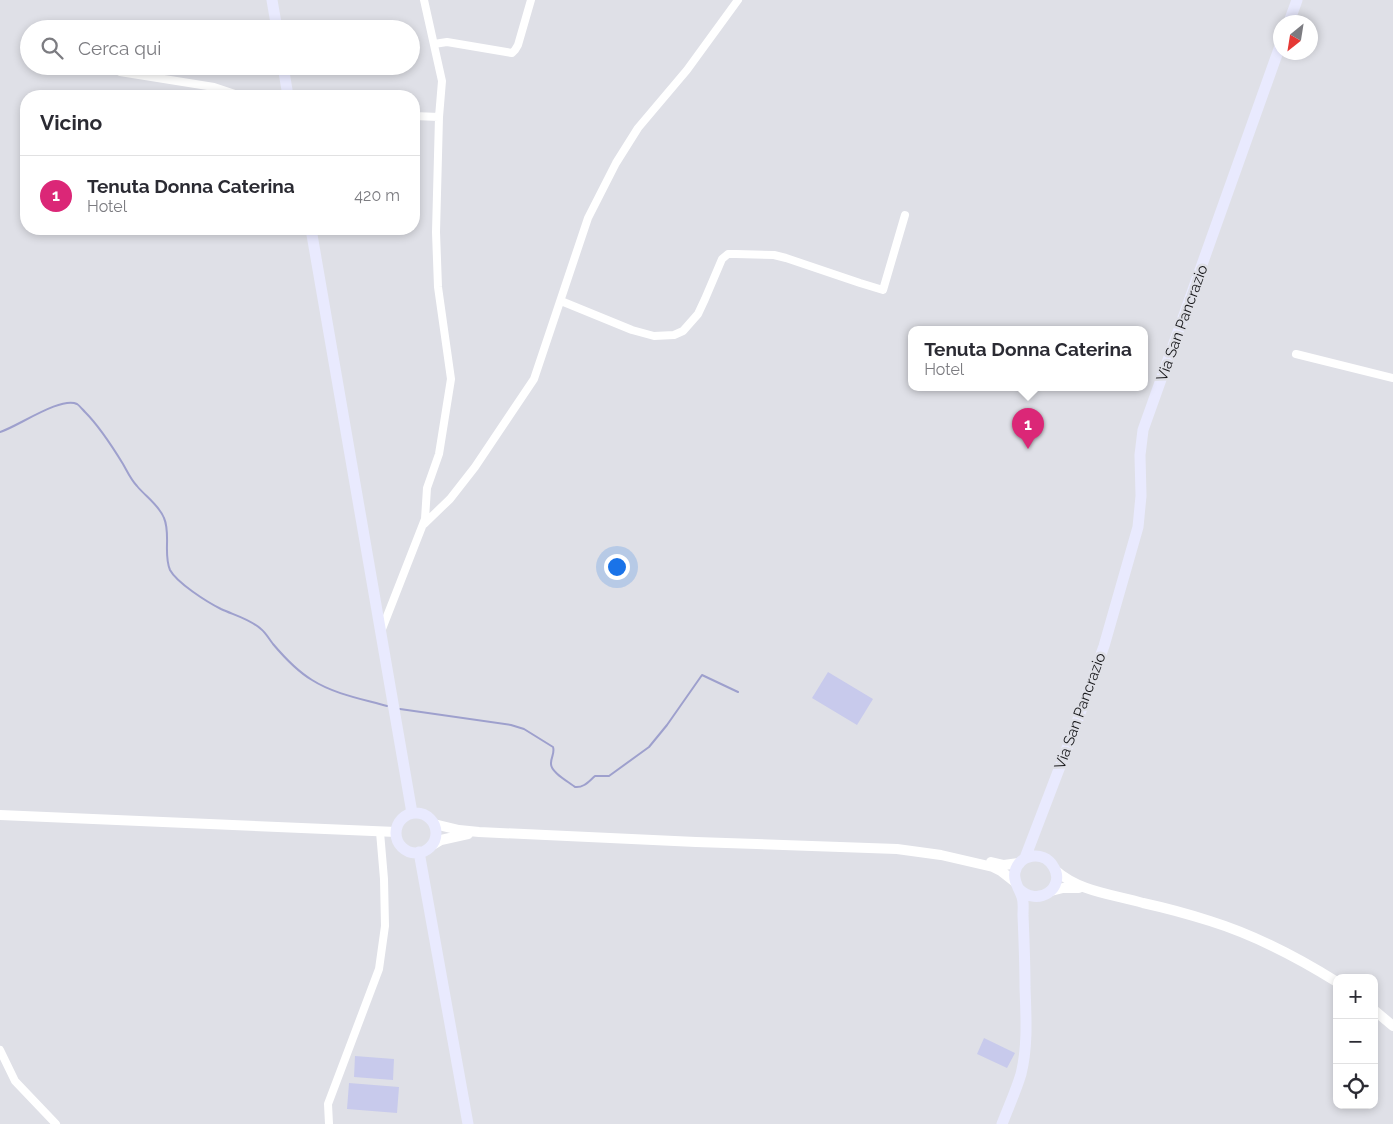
<!DOCTYPE html>
<html lang="it">
<meta charset="utf-8">
<style>
body{margin:0;font-family:Raleway,sans-serif;background:#f7f7f7;color:#2b2b33}
.controls{position:absolute;right:15px;bottom:15px;display:grid;overflow:hidden;border-radius:10px;box-shadow:0 2px 8px #0003}
.controls button{width:45px;height:45px;display:grid;place-items:center;padding:0;border:0;border-bottom:1px solid #e1e1e2;background:#fff;color:#2b2b33;font:25px sans-serif}
.compass{position:absolute;left:1273px;top:15px;width:45px;height:45px;border-radius:50%;background:#fff;box-shadow:0 2px 8px #0003;rotate:210deg}
.you{position:absolute;left:616px;top:566px;width:18px;height:18px;margin:-12px;border:4px solid #fff;border-radius:50%;background:#1a73e8;box-shadow:0 0 0 8px #1a73e833}
.badge{display:grid;place-items:center;width:32px;height:32px;border-radius:50%;background:#db2777;color:#fff;font-size:16px;font-weight:700}
.pin{position:absolute;translate:-50% -41px;filter:drop-shadow(0 1px 2px #0008)}
.pin::after{content:'';position:absolute;top:26px;width:18px;height:15px;background:inherit;clip-path:polygon(0 0,100% 0,50% 100%)}
.popup{position:absolute;left:908px;top:326px;width:240px;height:65px;box-sizing:border-box;display:grid;place-content:center;border-radius:10px;background:#fff;filter:drop-shadow(0 1px 4px #0005);font-size:16px;white-space:nowrap;color:#7c7c81}
.popup b{font-size:19px;color:#2b2b33}
.popup::after{content:'';position:absolute;left:50%;top:100%;margin-left:-10px;border:10px solid transparent;border-top-color:#fff}
.list{margin:0;padding:0;list-style:none}
h2{display:flex;justify-content:space-between;align-items:center;height:65px;margin:0;padding:0 20px;font-size:21px}
h2 small{font-size:16px;font-weight:400;color:#7c7c81}
.list li{display:grid;grid-template-columns:32px 1fr auto;gap:15px;align-items:center;box-sizing:border-box;height:80px;padding:0 20px;border-top:1px solid #e1e1e2}
.list b{display:block;font-size:19px;white-space:nowrap}
.list p{margin:0;font-size:16px;white-space:nowrap;color:#7c7c81}
.list em{font-size:16px;font-style:normal;color:#7c7c81}
.icon{flex:none;width:28px;height:28px;fill:none;stroke:currentColor;stroke-width:2;stroke-linecap:round;stroke-linejoin:round}
.map{position:relative;flex:none;width:1393px;height:1124px;overflow:hidden}
.search{position:absolute;background:#fff;box-shadow:0 2px 8px #0003;left:20px;top:20px;width:400px;height:55px;display:flex;align-items:center;gap:12px;box-sizing:border-box;padding:0 18px;border-radius:28px;color:#7c7c81;font-size:19px}
.panel{position:absolute;background:#fff;box-shadow:0 2px 8px #0003;left:20px;top:90px;width:400px;height:145px;border-radius:20px}
.map>svg:first-child{display:block}
.green{fill:#c8caec}
.lines{fill:none;stroke-linecap:round;stroke-linejoin:round}
.stream{stroke:#9ea0cd;stroke-width:2}
.minor{stroke:#fff;stroke-width:8}
.tertiary{stroke:#fff;stroke-width:10}
.secondary{stroke:#e9eafe;stroke-width:11}
.labels{text-anchor:middle;stroke-width:5;stroke-linejoin:round;paint-order:stroke}
.street-label{font-size:15px;fill:#17171a;stroke:#dfe0e7}
</style>
<div class="map">
<svg width="1393" height="1124" viewBox="0 0 1393 1124">
<rect width="100%" height="100%" fill="#dfe0e7"/>
<path class="green" d="M828 672 873 699 857 725 812 698Z
M984 1038 1015 1053 1007 1068 977 1054Z
M355 1056 394 1059 393 1080 354 1077Z
M349 1083 399 1087 397 1113 347 1109Z"/>
<g class="lines">
<path class="stream" d="M0 432C17 427 61 396 77 404 80 406 83 410 85 412 100 427 112 446 123 464 127 471 131 480 137 486 145 496 159 505 164 518 171 534 163 554 170 570 177 583 207 602 221 609 234 615 250 619 261 629 266 633 269 639 273 644 284 657 297 671 312 680 334 694 362 699 387 706
M400 709 511 725 524 729 553 747C555 753 551 757 551 763 550 772 569 782 575 787 584 788 589 781 595 776H609L649 747 667 725 702 675 738 692"/>
<path class="minor" d="M434 44 447 42 512 53 515 50 518 45 531 0
M108 66 120 72 214 87 241 96
M414 116 439 117
M561 301 632 330 654 336 674 335 683 331 698 314 705 299 722 259 728 254H736L774 255 786 258 860 283 883 290 905 215
M1296 354 1393 378
M424 524 450 499 475 467 534 379 588 218 616 163 638 128 687 70 738 0
M382 629 425 519 427 488 439 454 451 379 438 287 436 232 439 117 442 81 424 0
M0 1050 15 1081 56 1124
M329 1124 328 1104 379 969 385 926 384 879 380 832"/>
<path class="tertiary" d="M0 815 396 832
M434 824 459 830 479 832 696 842 897 849 941 855 993 867 1001 871 1015 882
M431 846 441 840 468 834
M991 862 1004 865 1019 863
M1055 870C1080 892 1112 894 1143 903 1166 908 1188 914 1210 921 1255 935 1297 957 1337 982
M1051 891 1063 888H1079
M1374 1010 1393 1026"/>
<path class="secondary" d="M272 0 277 29
M1289 22 1297 0
M283 66 288 96
M311 229 412 813
M396 833a20 20 0 1 1 40 0a20 20 0 1 1-40 0Z
M419 852 468 1124
M1025 858 1077 722 1104 646 1138 527 1141 496 1140 455 1143 430 1280 46
M1002 1124C1008 1108 1016 1091 1021 1074 1028 1046 1026 1016 1025 987 1025 963 1024 939 1023 915 1023 909 1024 903 1022 897 1019 888 1013 881 1015 872 1019 854 1043 850 1053 866 1067 887 1038 909 1018 888"/>
</g>
<g class="labels">
<g class="street-label">
<text transform="translate(1182 323) rotate(-70)" y="5">Via San Pancrazio</text>
<text transform="translate(1080 711) rotate(-70)" y="5">Via San Pancrazio</text>
</g>
</g>
</svg>
<div class="controls">
<button>+</button>
<button>−</button>
<button><svg class="icon" aria-label="locate" viewBox="0 0 24 24"><circle cx="12" cy="12" r="6"/><path d="M12 2v4M12 18v4M2 12h4M18 12h4"/></svg></button>
</div>
<svg class="compass" viewBox="-18 -18 36 36"><path d="M0-13l5 13h-10z" fill="#e53935"/><path d="M0 13l5-13h-10z" fill="#7c7c81"/></svg>
<div class="you"></div>
<div class="pin badge" style="left:1028px;top:449px">1</div>
<div class="popup"><b>Tenuta Donna Caterina</b>Hotel</div>
<div class="search"><svg class="icon" aria-label="search" viewBox="0 0 24 24"><circle cx="10" cy="10" r="6"/><path d="M15 15l6 6"/></svg>Cerca qui</div>
<section class="panel">
<h2>Vicino<small></small></h2>
<ul class="list">
<li><span class="badge">1</span><div><b>Tenuta Donna Caterina</b><p>Hotel</p></div><em>420 m</em></li>
</ul>
</section>
</div>
